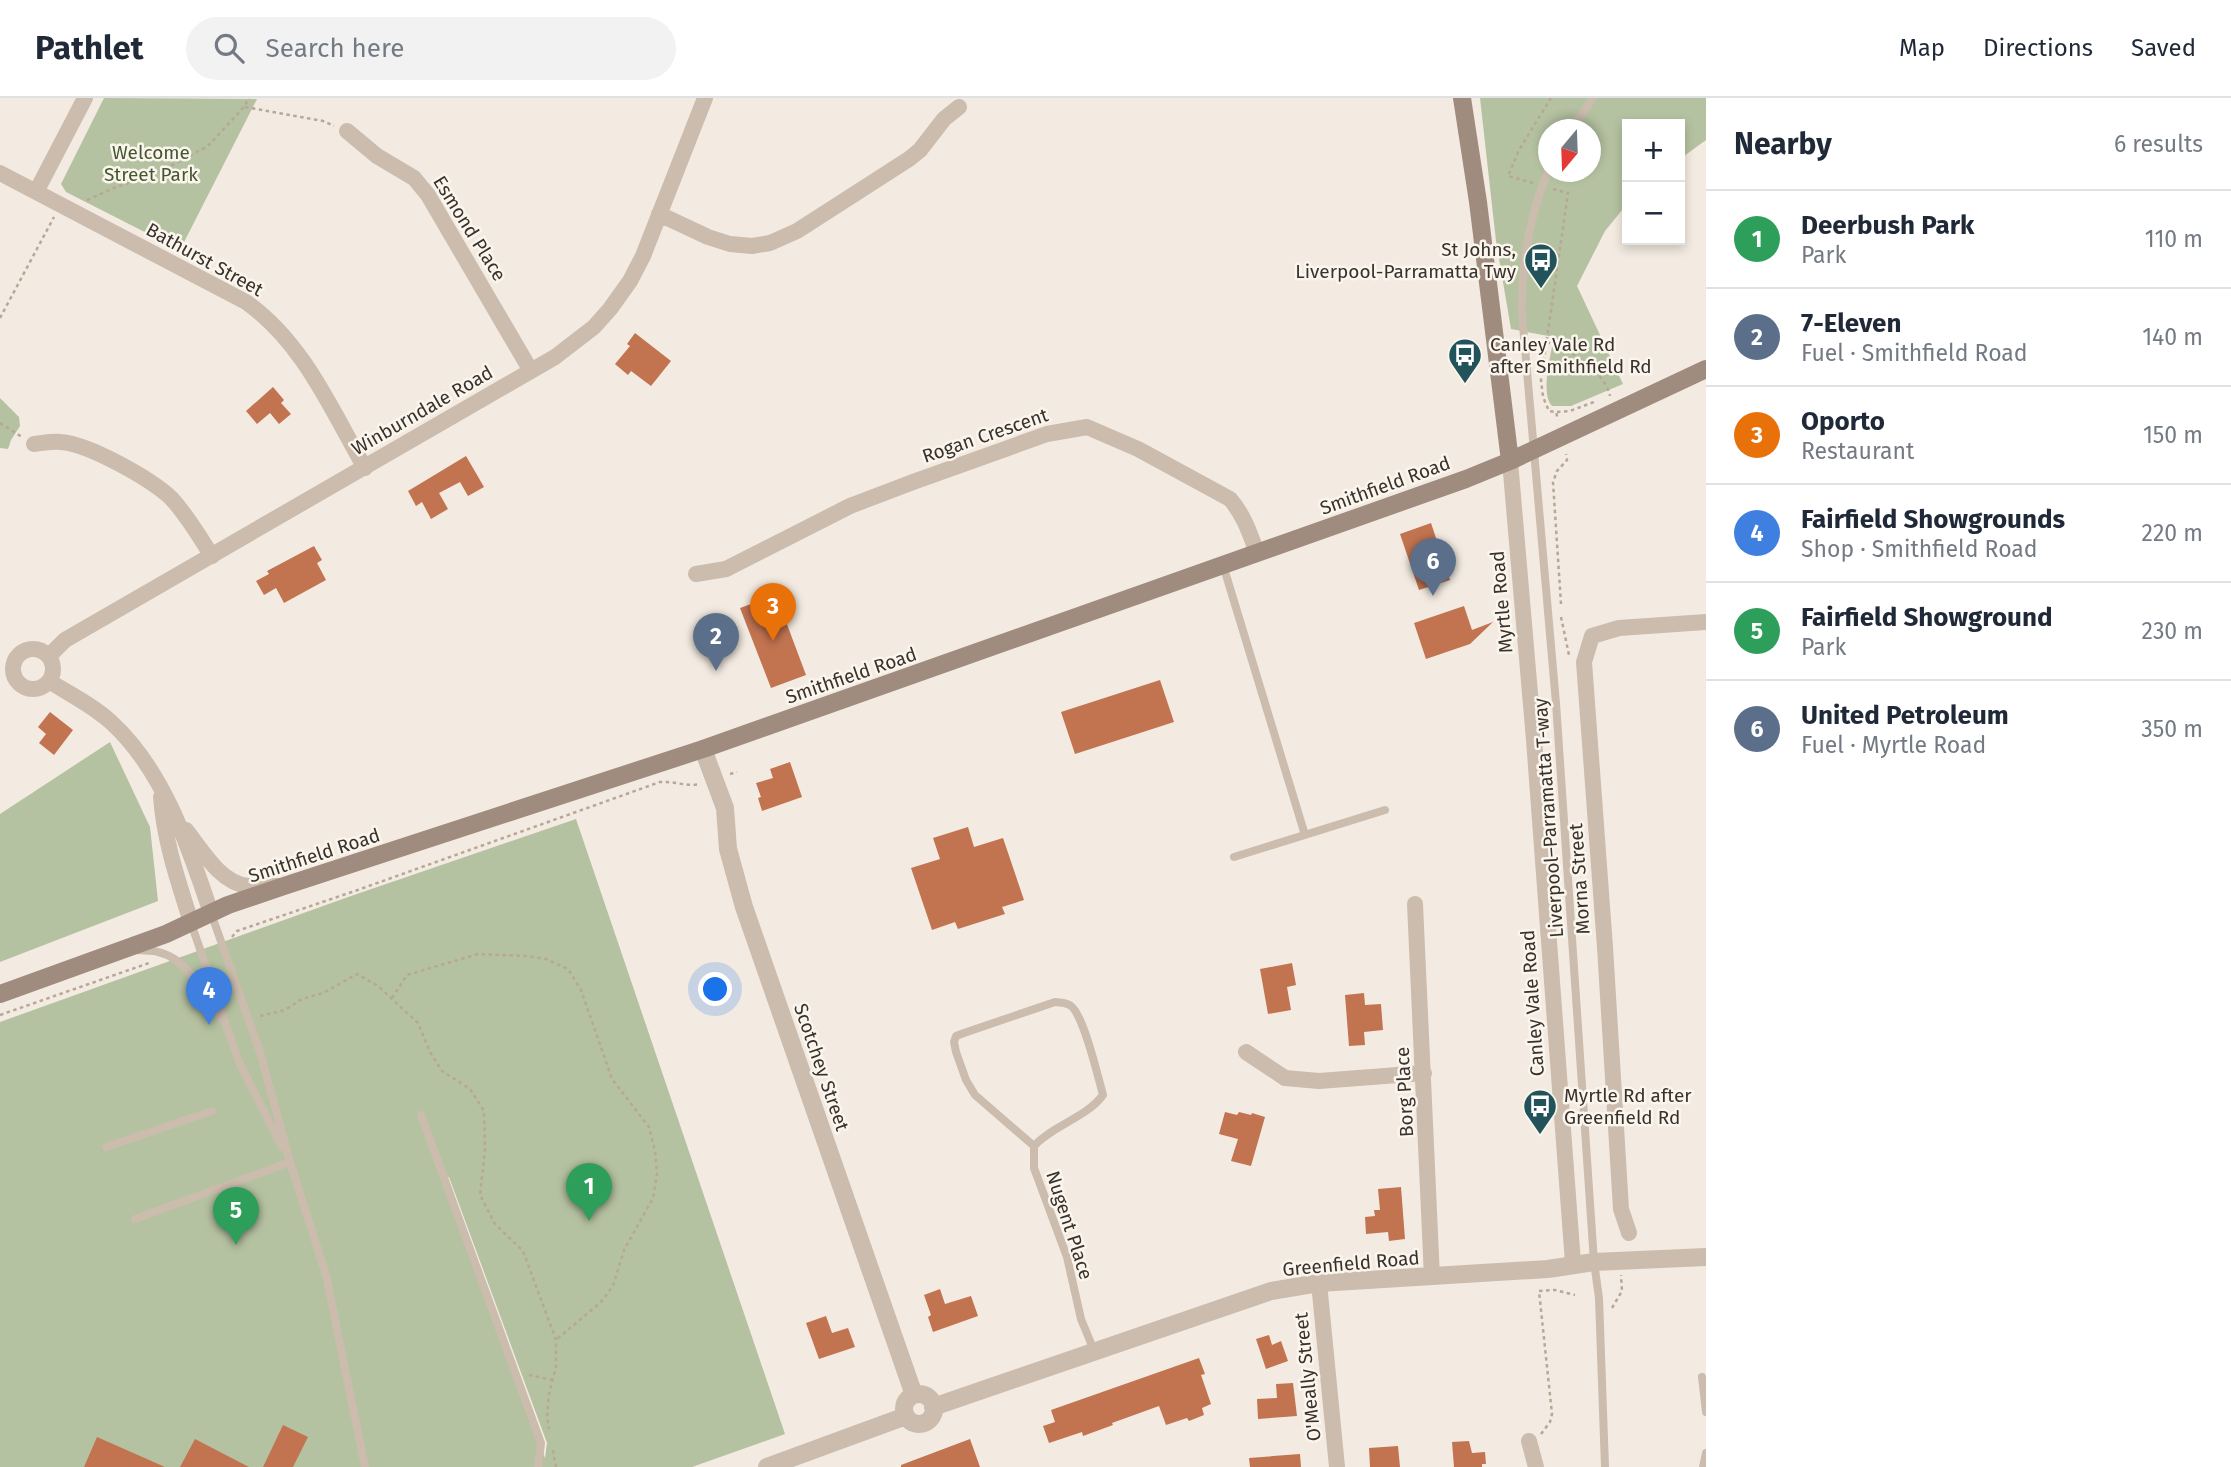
<!DOCTYPE html>
<meta charset="utf-8">
<style>
body{margin:0;font-family:"Fira Sans",sans-serif;background:#f2f2f3;color:#1f2937}
.controls{position:absolute;right:21px;top:21px;display:grid;overflow:hidden;border-radius:0px;box-shadow:0 4px 10px #0003}
.controls button{width:63px;height:63px;display:grid;place-items:center;padding:0;border:0;border-bottom:2px solid #e0e1e3;background:#fff;color:#1f2937;font:35px sans-serif}
.compass{position:absolute;left:1538px;top:21px;width:63px;height:63px;border-radius:50%;background:#fff;box-shadow:0 4px 10px #0003;rotate:199deg}
.you{position:absolute;left:716px;top:892px;width:24px;height:24px;margin:-18px;border:5px solid #fff;border-radius:50%;background:#1a73e8;box-shadow:0 0 0 10px #1a73e833}
.badge{display:grid;place-items:center;width:46px;height:46px;border-radius:50%;background:#22535a;color:#fff;font-size:23px;font-weight:700}
.pin{position:absolute;translate:-50% -58px;filter:drop-shadow(0 2px 4px #0008)}
.pin::after{content:'';position:absolute;top:37px;width:24px;height:21px;background:inherit;clip-path:polygon(0 0,100% 0,50% 100%)}
.list{margin:0;padding:0;list-style:none}
h2{display:flex;justify-content:space-between;align-items:center;height:91px;margin:0;padding:0 28px;font-size:30px}
h2 small{font-size:23px;font-weight:400;color:#747a83}
.list li{display:grid;grid-template-columns:46px 1fr auto;gap:21px;align-items:center;box-sizing:border-box;height:98px;padding:0 28px;border-top:2px solid #e0e1e3}
.list b{display:block;font-size:26px;white-space:nowrap}
.list p{margin:0;font-size:23px;white-space:nowrap;color:#747a83}
.list em{font-size:23px;font-style:normal;color:#747a83}
.icon{flex:none;width:38px;height:38px;fill:none;stroke:currentColor;stroke-width:2;stroke-linecap:round;stroke-linejoin:round}
.map{position:relative;flex:none;width:1706px;height:1369px;overflow:hidden}
header{display:flex;align-items:center;gap:42px;box-sizing:border-box;height:98px;padding:0 35px;background:#fff;border-bottom:2px solid #e0e1e3}
header strong{font-size:33px}
nav{display:flex;gap:38px;margin-inline-start:auto;font-size:24px}
.search{width:490px;height:63px;background:#f2f2f3;display:flex;align-items:center;gap:18px;box-sizing:border-box;padding:0 24px;border-radius:38px;color:#747a83;font-size:26px}
main{display:flex}
aside{flex:1;background:#fff}
.map>svg:first-child{display:block}
.green{fill:#b5c2a1;fill-rule:evenodd}
.building{fill:#c27350}
.lines{fill:none;stroke-linecap:round;stroke-linejoin:round}
.path{stroke:#b7a797;stroke-width:2.5;stroke-dasharray:3.5 3.5;stroke-linecap:butt}
.service{stroke:#cbbcad;stroke-width:8}
.minor{stroke:#cbbcad;stroke-width:16}
.tertiary{stroke:#cbbcad;stroke-width:18}
.secondary{stroke:#9f8c7e;stroke-width:18}
.labels{text-anchor:middle;stroke-width:5;stroke-linejoin:round;paint-order:stroke}
.park-label{font-size:19px;fill:#465730;stroke:#faf5ed}
.street-label{font-size:19px;fill:#39312b;stroke:#faf5ed}
.poi-label{font-size:19px;fill:#39312b;stroke:#faf5ed;text-anchor:start}
</style>
<header>
<strong>Pathlet</strong>
<div class="search"><svg class="icon" aria-label="search" viewBox="0 0 24 24"><circle cx="10" cy="10" r="6"/><path d="M15 15l6 6"/></svg>Search here</div>
<nav><a>Map</a><a>Directions</a><a>Saved</a></nav>
</header>
<main>
<div class="map">
<svg width="1706" height="1369" viewBox="0 0 1706 1369">
<rect width="100%" height="100%" fill="#f3ebe1"/>
<path class="green" d="M104 0 257 1 180 152 66 94 61 86Z
M1480 0H1706V42L1680 61V26H1627V106L1605 133 1577 188 1623 286 1571 308H1552C1540 295 1551 256 1554 239L1511 231 1496 143ZM1548 32H1590V74H1548Z
M0 300 19 319 20 328 11 342 8 351 0 350Z
M110 644 150 729 158 803 0 864V716Z
M576 721 785 1336 692 1369H0V924L351 798ZM449 1079 547 1345 545 1360 448 1079Z"/>
<path class="building" d="M635 235 671 263 651 288 631 273 628 277 615 266 630 248 627 246Z
M273 289 284 302 281 305 291 316 279 326 270 315 257 326 246 313Z
M466 358 484 389 468 398 460 384 439 395 448 411 431 421 422 404 416 408 408 393Z
M1431 425 1450 482 1419 492 1400 436Z
M314 448 322 462 317 465 326 482 284 505 276 490 264 497 256 483 269 476 267 473Z
M776 497 806 577 771 590 740 510Z
M1464 508 1472 532 1493 524 1470 546 1426 561 1414 525Z
M1160 582 1174 624 1075 656 1061 614Z
M50 614 73 632 54 657 39 645 46 636 38 629Z
M790 664 802 699 762 713 758 700 761 699 756 685 773 680 770 671Z
M968 729 974 749 1003 740 1024 802 1002 809 1005 816 958 831 955 824 932 832 911 770 940 761 933 740Z
M1292 865 1296 887 1287 889 1291 912 1268 916 1260 871Z
M1364 895 1365 907 1381 906 1383 932 1364 934 1365 947 1349 948 1345 897Z
M1225 1014 1237 1017 1239 1014 1251 1017 1252 1015 1265 1019 1251 1068 1231 1063 1238 1041 1219 1036Z
M1401 1089 1405 1141 1389 1143 1388 1134 1366 1136 1365 1119 1375 1118 1374 1112H1380L1378 1091Z
M940 1191 945 1206 971 1198 978 1218 933 1234 928 1219 931 1217 924 1197Z
M826 1218 832 1235 848 1230 855 1249 819 1261 806 1225Z
M1269 1237 1272 1247 1281 1243 1288 1263 1266 1271 1256 1241Z
M1199 1260 1205 1276 1201 1277 1211 1306 1202 1310 1204 1317 1189 1323 1187 1320 1166 1327 1159 1308 1112 1325 1113 1327 1083 1338 1082 1334 1049 1345 1043 1328 1055 1324 1051 1312Z
M1293 1285 1297 1318 1258 1321 1257 1301 1277 1300 1276 1286Z
M283 1327 308 1339 293 1369H263Z
M97 1339 165 1369H84Z
M195 1341 249 1369H180Z
M970 1341 980 1369H901V1367Z
M1469 1343 1472 1355 1485 1354 1486 1366H1482V1369H1454L1452 1344Z
M1398 1348 1400 1369H1370L1369 1350Z
M1300 1356 1301 1369H1250L1249 1360Z"/>
<g class="lines">
<path class="path" d="M245 9 323 23 334 28
M1533 85 1508 78 1519 52 1551 0
M1553 91 1568 95 1541 282 1543 299 1549 313 1556 314 1558 322
M87 102 116 89 154 77 208 48 244 9 249 0
M0 220 54 119
M1547 244C1571 253 1604 272 1610 298
M1557 314 1570 313 1594 304
M0 325 22 339
M1561 506 1553 384 1557 373 1567 362 1566 356
M1561 519 1569 557
M730 676 737 674
M232 839 237 833 352 794 660 684C674 683 687 689 700 686
M392 900 407 877 478 856 527 858 546 861 568 871 581 892 612 981 649 1029 655 1053 657 1076 653 1100 624 1152 613 1188 601 1204 557 1241
M0 917 149 865
M260 918 285 912 302 901 323 895 357 876 378 888 418 925 430 954 442 973 470 991 484 1013 485 1052 480 1097 495 1126 523 1153 556 1242V1269L549 1296 547 1319 549 1331
M1612 1210 1622 1193 1621 1177
M529 1277 553 1282
M1541 1336 1550 1324 1552 1316 1539 1193 1555 1192 1575 1197
M553 1352 556 1369"/>
<path class="service" d="M1571 32 1593 0
M1548 73C1529 119 1521 166 1522 216L1556 605 1594 1164 1599 1200 1605 1369
M1223 467 1305 737
M1234 759 1385 712
M211 815 260 954 290 1064 326 1177 365 1369
M191 825 239 964 282 1049
M136 852C143 853 151 852 158 854 187 860 206 897 221 921
M421 1017 541 1345 538 1369
M1034 1048 975 997 966 982 956 954 954 944 956 938 964 935 1055 904C1061 905 1066 904 1071 908 1084 918 1098 979 1103 997 1086 1020 1053 1027 1034 1048V1070L1067 1159 1081 1221 1095 1255
M106 1049 212 1013
M135 1121 290 1064
M1702 1279 1706 1314
M1703 1369 1706 1355"/>
<path class="minor" d="M347 33 377 58 414 80 428 97 531 273
M0 75 246 204C303 244 331 311 365 370
M36 94 85 0
M659 116 708 139 730 146 752 148 770 145 797 133 909 61 920 52 944 21 959 9
M34 346C43 345 53 343 61 344 89 346 151 381 171 400 187 417 199 438 212 458
M1510 363 1534 642 1573 1165
M696 476 726 471 850 408 913 384 1047 336 1087 329 1138 351 1230 401C1244 417 1250 436 1257 455
M13 571a20 20 0 1 1 40 0a20 20 0 1 1-40 0Z
M49 558 65 542 555 259 594 229 610 211 630 183 643 158 705 0
M49 583C71 597 94 608 112 625 164 673 189 749 211 815
M161 699C164 742 178 783 191 824
M186 732C202 752 220 785 248 788 258 789 268 788 277 788
M1415 806 1432 1179
M1246 954 1285 980 1319 983 1424 975
M1629 1135 1621 1111 1605 849 1584 564 1592 538 1619 530 1706 524
M1319 1185 1337 1369
M1529 1343 1536 1369"/>
<path class="tertiary" d="M703 651 725 710 728 751 744 809 914 1297
M904 1311a15 15 0 1 1 30 0a15 15 0 1 1-30 0Z
M933 1309 1271 1193 1319 1185 1548 1171 1594 1164 1706 1159
M767 1369 906 1318"/>
<path class="secondary" d="M1462 0 1478 104 1510 363
M0 896 166 836 228 807 284 788 703 651 1466 381 1510 363 1706 271"/>
</g>
<defs>
<g id="bus-pin" transform="scale(1.75)"><path d="M0 17L-7.5 6A9.5 9.5 0 1 1 7.5 6Z" fill="#22535a" stroke="#faf5ed"/><path d="M-5-6H5V4H4V6H2V4H-2V6H-4V4H-5ZM-3.5-4V0h7V-4ZM-3.5 1.2v1.5H-2V1.2ZM2 1.2v1.5H3.5V1.2Z" fill="#fff"/></g>
</defs>
<g fill-rule="evenodd">
<use href="#bus-pin" x="1541" y="162"/>
<use href="#bus-pin" x="1465" y="257"/>
<use href="#bus-pin" x="1540" y="1008"/>
</g>
<g class="labels">
<g class="park-label">
<text x="151" y="61">Welcome<tspan x="151" dy="22">Street Park</tspan></text>
</g>
<g class="street-label">
<text transform="translate(470 130) rotate(58)" y="7">Esmond Place</text>
<text transform="translate(205 161) rotate(29)" y="7">Bathurst Street</text>
<text transform="translate(422 312) rotate(-30)" y="7">Winburndale Road</text>
<text transform="translate(985 337) rotate(-19)" y="7">Rogan Crescent</text>
<text transform="translate(1385 387) rotate(-20)" y="7">Smithfield Road</text>
<text transform="translate(1501 504) rotate(-95)" y="7">Myrtle Road</text>
<text transform="translate(851 577) rotate(-19)" y="7">Smithfield Road</text>
<text transform="translate(1548 720) rotate(-94)" y="7">Liverpool–Parramatta T-way</text>
<text transform="translate(314 757) rotate(-18)" y="7">Smithfield Road</text>
<text transform="translate(1579 781) rotate(-94)" y="7">Morna Street</text>
<text transform="translate(1532 905) rotate(-94)" y="7">Canley Vale Road</text>
<text transform="translate(822 969) rotate(71)" y="7">Scotchey Street</text>
<text transform="translate(1404 994) rotate(-93)" y="7">Borg Place</text>
<text transform="translate(1070 1127) rotate(72)" y="7">Nugent Place</text>
<text transform="translate(1351 1165) rotate(-5)" y="7">Greenfield Road</text>
<text transform="translate(1307 1279) rotate(-96)" y="7">O'Meally Street</text>
</g>
<g class="poi-label">
<text x="1516" y="158" text-anchor="end">St Johns,<tspan x="1516" dy="22">Liverpool-Parramatta Twy</tspan></text>
<text x="1490" y="253">Canley Vale Rd<tspan x="1490" dy="22">after Smithfield Rd</tspan></text>
<text x="1564" y="1004">Myrtle Rd after<tspan x="1564" dy="22">Greenfield Rd</tspan></text>
</g>
</g>
</svg>
<div class="controls">
<button>+</button>
<button>−</button>
</div>
<svg class="compass" viewBox="-18 -18 36 36"><path d="M0-13l5 13h-10z" fill="#e53935"/><path d="M0 13l5-13h-10z" fill="#747a83"/></svg>
<div class="you"></div>
<div class="pin badge" style="left:589px;top:1123px;background:#2e9e5b">1</div>
<div class="pin badge" style="left:716px;top:573px;background:#5c6f8a">2</div>
<div class="pin badge" style="left:773px;top:543px;background:#e8710a">3</div>
<div class="pin badge" style="left:209px;top:927px;background:#3f7fe0">4</div>
<div class="pin badge" style="left:236px;top:1147px;background:#2e9e5b">5</div>
<div class="pin badge" style="left:1433px;top:498px;background:#5c6f8a">6</div>
</div>
<aside>
<h2>Nearby<small>6 results</small></h2>
<ul class="list">
<li><span class="badge" style="background:#2e9e5b">1</span><div><b>Deerbush Park</b><p>Park</p></div><em>110 m</em></li>
<li><span class="badge" style="background:#5c6f8a">2</span><div><b>7-Eleven</b><p>Fuel · Smithfield Road</p></div><em>140 m</em></li>
<li><span class="badge" style="background:#e8710a">3</span><div><b>Oporto</b><p>Restaurant</p></div><em>150 m</em></li>
<li><span class="badge" style="background:#3f7fe0">4</span><div><b>Fairfield Showgrounds</b><p>Shop · Smithfield Road</p></div><em>220 m</em></li>
<li><span class="badge" style="background:#2e9e5b">5</span><div><b>Fairfield Showground</b><p>Park</p></div><em>230 m</em></li>
<li><span class="badge" style="background:#5c6f8a">6</span><div><b>United Petroleum</b><p>Fuel · Myrtle Road</p></div><em>350 m</em></li>
</ul>
</aside>
</main>
